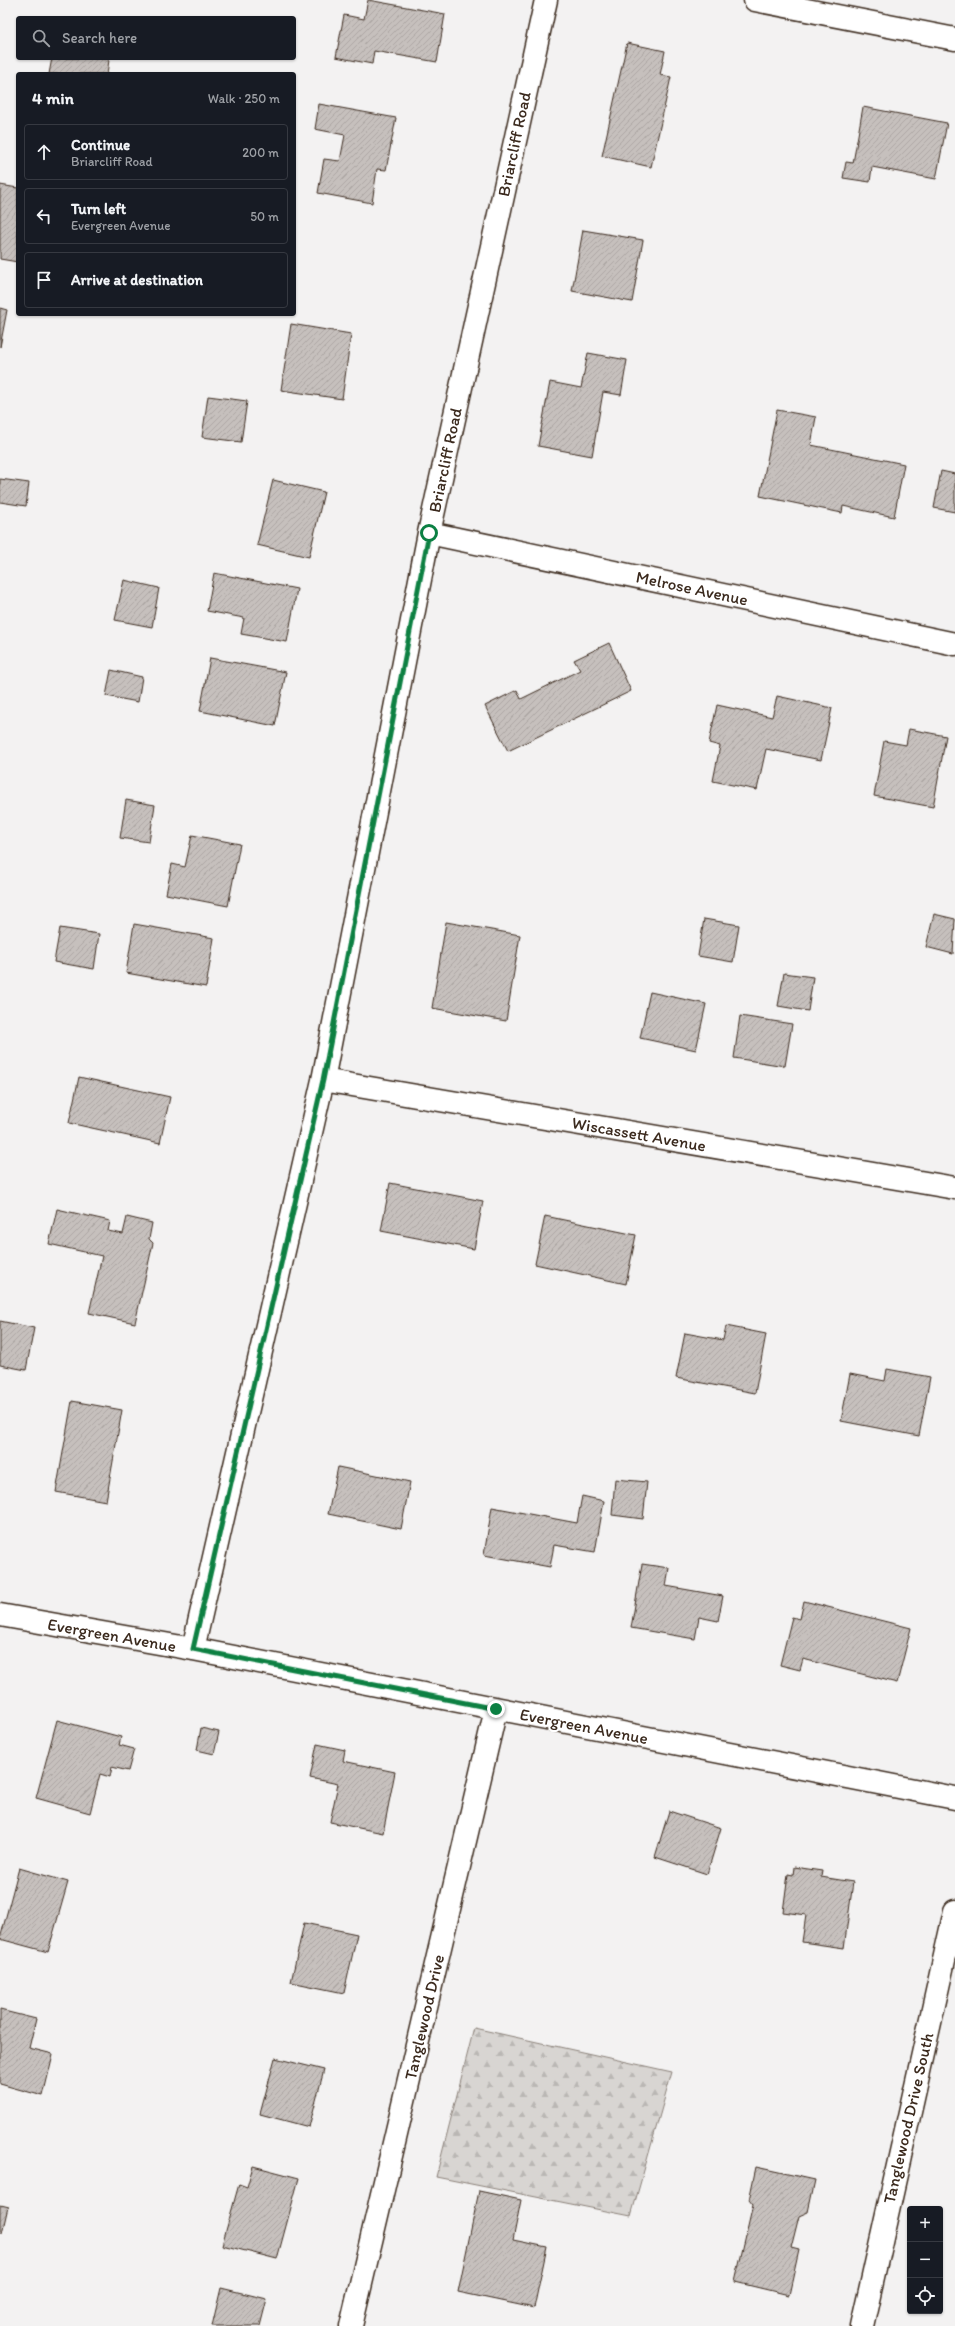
<!DOCTYPE html>
<meta charset="utf-8">
<style>
body{margin:0;font-family:Itim,sans-serif;background:#20242c;color:#f1f3f6}
.controls{position:absolute;right:12px;bottom:12px;display:grid;overflow:hidden;border-radius:4px;box-shadow:0 1px 3px #0004}
.controls button{width:36px;height:36px;display:grid;place-items:center;padding:0;border:0;border-bottom:1px solid #363941;background:#171b24;color:#f1f3f6;font:20px sans-serif}
.stop{position:absolute;width:12px;height:12px;margin:-9px;border:3px solid #0b8043;border-radius:50%;background:#fff}
.stop.end{background:#0b8043;border-color:#fff;box-shadow:0 1px 4px #0008}
.list{margin:0;padding:0;list-style:none}
h2{display:flex;justify-content:space-between;align-items:center;height:52px;margin:0;padding:0 16px;font-size:17px}
h2 small{font-size:13px;font-weight:400;color:#9ea1a6}
.list li{display:grid;grid-template-columns:26px 1fr auto;gap:12px;align-items:center;box-sizing:border-box;height:56px;margin:0 8px 8px;padding:0 8px;border:1px solid #363941;border-radius:4px}
.list b{display:block;font-size:15px;white-space:nowrap}
.list p{margin:0;font-size:13px;white-space:nowrap;color:#9ea1a6}
.list em{font-size:13px;font-style:normal;color:#9ea1a6}
.icon{flex:none;width:22px;height:22px;fill:none;stroke:currentColor;stroke-width:2;stroke-linecap:round;stroke-linejoin:round}
.map{position:relative;flex:none;width:955px;height:2326px;overflow:hidden}
.search{position:absolute;background:#171b24;box-shadow:0 1px 3px #0004;left:16px;top:16px;width:280px;height:44px;display:flex;align-items:center;gap:10px;box-sizing:border-box;padding:0 14px;border-radius:4px;color:#9ea1a6;font-size:15px}
.panel{position:absolute;background:#171b24;box-shadow:0 1px 3px #0004;left:16px;top:72px;width:280px;height:244px;border-radius:4px}
.map>svg:first-child{display:block}
.forest{fill:url(#forest-firs);stroke:#8a8078}
.building{fill:url(#building-hatch);stroke:#3b2a1e}
.lines{fill:none;stroke-linecap:round;stroke-linejoin:round}
.street-casing{stroke:#3b2a1e;stroke-width:25}
.street{stroke:#fff;stroke-width:22}
.route{stroke:#0b8043;stroke-width:5}
.labels{text-anchor:middle;stroke-width:4;stroke-linejoin:round;paint-order:stroke}
.street-label{font-size:17px;fill:#3b2a1e;stroke:#fff}
</style>
<div class="map">
<svg width="955" height="2326" viewBox="0 0 955 2326">
<defs>
<pattern id="forest-firs" width="22" height="20" patternUnits="userSpaceOnUse"><rect width="22" height="20" fill="#d8d5d2"/><path d="M5 1l3.5 6h-7zM16 11l3.5 6h-7z" fill="#bab7b4"/></pattern>
<pattern id="building-hatch" width="6" height="6" patternUnits="userSpaceOnUse"><rect width="6" height="6" fill="#c6c0bd"/><path d="M-1 1l2-2M0 6l6-6M5 7l2-2" fill="none" stroke="#aba5a2"/></pattern>
</defs>
<rect width="100%" height="100%" fill="#f3f2f2"/>
<filter id="ink" filterUnits="userSpaceOnUse"><feTurbulence type="fractalNoise" baseFrequency=".025" numOctaves="2"/><feDisplacementMap in="SourceGraphic" scale="8" xChannelSelector="R" yChannelSelector="G"/><feConvolveMatrix kernelMatrix="1 2 1 2 8 2 1 2 1" color-interpolation-filters="sRGB"/></filter>
<g filter="url(#ink)">
<path class="forest" d="M474 2028 672 2072 631 2216 436 2177Z"/>
<path class="building" d="M368 0 445 14 437 62 374 51 372 64 336 57 344 15 364 19Z
M627 43 665 51 660 75 671 77 651 167 602 156Z
M52 58H97L109 60 107 74H49Z
M319 104 396 118 386 170 377 169 372 203 318 193 324 159 340 161 345 135 315 129Z
M863 107 947 123 936 179 872 167 870 182 843 178 846 162 853 163Z
M0 185 18 188V262L0 259Z
M583 230 643 240 632 302 572 291Z
M0 308 7 310 0 347Z
M291 324 351 334 342 399 281 390Z
M588 353 627 360 621 395 603 392 592 456 538 446 550 382 581 388Z
M208 396 247 401 241 442 202 437Z
M777 410 816 417 811 445 904 464 894 517 843 506 842 513 760 496Z
M941 471 955 474V512L934 508Z
M0 479 29 483 26 506 0 502Z
M273 480 324 492 309 557 257 545Z
M214 573 297 589 287 642 241 634 244 618 207 611Z
M124 580 159 588 152 627 115 620Z
M609 643 631 691 508 751 485 706 517 690 521 699 580 670 574 660Z
M210 658 286 672 275 726 200 711Z
M111 670 142 677 138 702 106 696Z
M777 696 832 708 821 760 766 749 757 790 713 781 720 746 709 743 717 705 772 717Z
M909 729 946 736 933 807 874 796 884 741 906 745Z
M126 800 155 805 149 842 120 838Z
M192 835 240 844 228 906 166 894 172 864 185 867Z
M934 914 955 919 953 954 926 947Z
M704 919 739 925 733 962 698 956Z
M446 922 520 935 506 1021 432 1008Z
M134 924 214 938 206 987 126 973Z
M60 928 99 934 94 969 54 962Z
M784 973 813 977 808 1011 778 1006Z
M650 992 706 1004 696 1050 640 1038Z
M740 1016 792 1024 785 1066 734 1058Z
M79 1077 170 1097 160 1143 69 1123Z
M390 1183 483 1201 474 1249 381 1231Z
M57 1209 110 1221 108 1231 123 1234 127 1217 152 1223 149 1239 153 1243 135 1323 89 1313 102 1256 49 1244Z
M545 1216 636 1235 626 1284 535 1264Z
M0 1321 34 1328 26 1370 0 1365Z
M726 1326 766 1334 755 1393 676 1378 685 1333 723 1340Z
M887 1369 930 1377 919 1436 841 1421 850 1374 885 1381Z
M72 1401 122 1410 106 1501 56 1492Z
M338 1467 410 1482 401 1529 328 1514Z
M615 1479 647 1482 643 1519 612 1515Z
M582 1496 604 1501 595 1552 554 1545 550 1567 484 1555 492 1507 577 1523Z
M642 1564 669 1568 666 1586 723 1596 718 1621 699 1617 695 1639 631 1628Z
M804 1601 911 1628 897 1683 803 1659 800 1670 780 1665 792 1617 800 1619Z
M57 1720 121 1737 119 1745 134 1749 128 1771 112 1767 110 1777 100 1774 90 1813 36 1798Z
M201 1728 219 1732 214 1754 197 1750Z
M317 1744 345 1750 343 1761 395 1772 383 1833 330 1822 338 1784 310 1778Z
M669 1811 721 1828 707 1874 655 1857Z
M794 1867 822 1871 821 1877 853 1882 844 1948 802 1942 806 1915 783 1912 788 1874 793 1875Z
M19 1868 68 1882 48 1952 0 1939Z
M304 1923 357 1934 344 1993 291 1982Z
M0 2010 36 2019 29 2048 53 2054 43 2096 0 2084Z
M275 2058 324 2070 309 2127 260 2114Z
M253 2166 299 2178 277 2259 222 2245 239 2184 247 2187Z
M756 2167 815 2180 808 2212 799 2216 791 2248 799 2250 789 2295 735 2282 753 2205 749 2200Z
M479 2191 521 2200 513 2240 547 2247 534 2308 458 2292Z
M0 2205 8 2207 2 2233 0 2232Z
M221 2288 267 2299 260 2326H212Z"/>
<g class="lines">
<g class="street-casing">
<path id="street" d="M755 0 955 39
M429 533 955 644
M323 1080 955 1188
M0 1615 193 1649 955 1798
M193 1649 323 1080 429 533 546 0
M351 2326 496 1709
M862 2326 955 1911"/>
</g>
<use href="#street" class="street"/>
</g>
</g>
<g class="lines" filter="url(#ink)">
<path class="route" d="M429 533 323 1080 193 1649 496 1709"/>
</g>
<g class="labels">
<g class="street-label">
<text transform="translate(514 144) rotate(-78)" y="6">Briarcliff Road</text>
<text transform="translate(445 460) rotate(-78)" y="6">Briarcliff Road</text>
<text transform="translate(692 588) rotate(12)" y="6">Melrose Avenue</text>
<text transform="translate(639 1134) rotate(10)" y="6">Wiscassett Avenue</text>
<text transform="translate(112 1635) rotate(10)" y="6">Evergreen Avenue</text>
<text transform="translate(584 1726) rotate(11)" y="6">Evergreen Avenue</text>
<text transform="translate(424 2017) rotate(-77)" y="6">Tanglewood Drive</text>
<text transform="translate(908 2118) rotate(-77)" y="6">Tanglewood Drive South</text>
</g>
</g>
</svg>
<div class="controls">
<button>+</button>
<button>−</button>
<button><svg class="icon" aria-label="locate" viewBox="0 0 24 24"><circle cx="12" cy="12" r="6"/><path d="M12 2v4M12 18v4M2 12h4M18 12h4"/></svg></button>
</div>
<div class="stop" style="left:429px;top:533px"></div>
<div class="stop end" style="left:496px;top:1709px"></div>
<div class="search"><svg class="icon" aria-label="search" viewBox="0 0 24 24"><circle cx="10" cy="10" r="6"/><path d="M15 15l6 6"/></svg>Search here</div>
<section class="panel">
<h2>4 min<small>Walk · 250 m</small></h2>
<ul class="list">
<li><svg class="icon" aria-label="ahead" viewBox="0 0 24 24"><path d="M12 20V5M6 11l6-6 6 6"/></svg><div><b>Continue</b><p>Briarcliff Road</p></div><em>200 m</em></li>
<li><svg class="icon" aria-label="left" viewBox="0 0 24 24"><path d="M17 20v-9H6M10 6l-5 5 5 5"/></svg><div><b>Turn left</b><p>Evergreen Avenue</p></div><em>50 m</em></li>
<li><svg class="icon" aria-label="arrive" viewBox="0 0 24 24"><path d="M6 21V4h12l-3 4 3 4H6"/></svg><div><b>Arrive at destination</b></div></li>
</ul>
</section>
</div>
